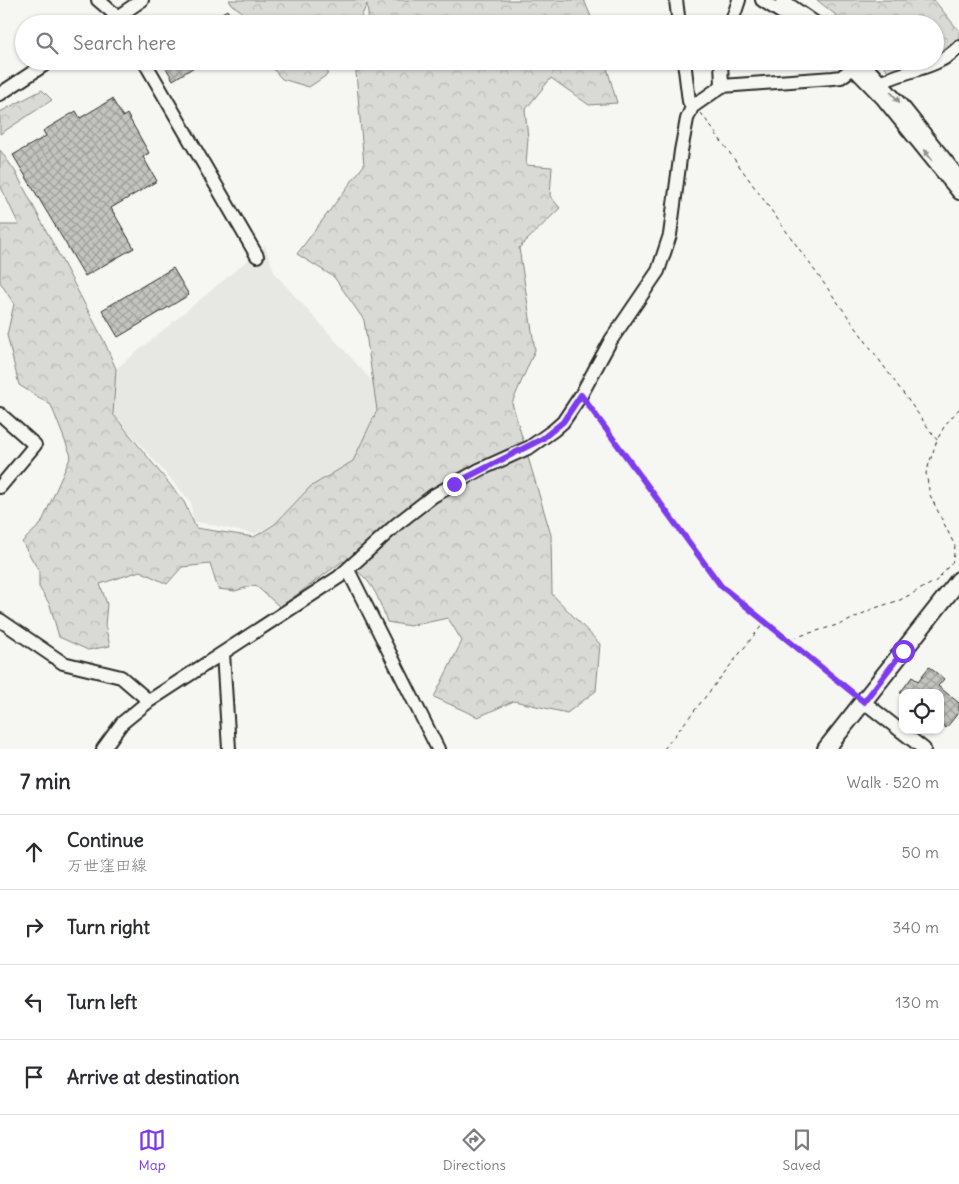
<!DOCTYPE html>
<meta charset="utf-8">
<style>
body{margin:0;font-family:Delius,"Klee One",sans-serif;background:#f7f7f7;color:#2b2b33}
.controls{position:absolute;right:15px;bottom:15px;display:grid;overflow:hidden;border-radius:10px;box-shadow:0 1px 4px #0004}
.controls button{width:45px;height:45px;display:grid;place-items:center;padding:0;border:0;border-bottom:1px solid #e1e1e2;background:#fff;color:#2b2b33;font:25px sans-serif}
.stop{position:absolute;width:15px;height:15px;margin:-11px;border:4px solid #7c3aed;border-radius:50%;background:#fff}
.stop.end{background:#7c3aed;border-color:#fff;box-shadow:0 1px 5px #0008}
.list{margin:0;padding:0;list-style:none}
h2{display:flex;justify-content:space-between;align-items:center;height:65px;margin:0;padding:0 20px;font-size:21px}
h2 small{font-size:16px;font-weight:400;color:#7c7c81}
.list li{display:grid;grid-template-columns:32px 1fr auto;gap:15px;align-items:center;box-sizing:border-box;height:75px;padding:0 20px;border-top:1px solid #e1e1e2}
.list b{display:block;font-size:19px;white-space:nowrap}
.list p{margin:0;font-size:16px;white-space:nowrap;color:#7c7c81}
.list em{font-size:16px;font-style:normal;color:#7c7c81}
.icon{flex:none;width:28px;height:28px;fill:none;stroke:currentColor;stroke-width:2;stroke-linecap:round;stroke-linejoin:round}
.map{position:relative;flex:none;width:959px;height:749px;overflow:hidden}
.search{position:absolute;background:#fff;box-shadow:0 1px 4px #0004;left:15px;right:15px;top:15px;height:55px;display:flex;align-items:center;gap:12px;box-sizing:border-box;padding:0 18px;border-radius:28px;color:#7c7c81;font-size:19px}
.sheet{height:365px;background:#fff}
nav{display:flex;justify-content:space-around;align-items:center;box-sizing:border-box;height:70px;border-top:1px solid #e1e1e2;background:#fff;font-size:14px;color:#7c7c81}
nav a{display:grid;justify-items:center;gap:2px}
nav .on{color:#7c3aed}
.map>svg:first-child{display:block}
.built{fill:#e7e7e3}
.forest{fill:url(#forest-crowns);stroke:#828280}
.building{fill:url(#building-cross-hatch);stroke:#2b2b2b}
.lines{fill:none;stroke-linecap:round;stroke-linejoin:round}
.minor-casing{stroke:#2b2b2b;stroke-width:16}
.major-casing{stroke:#2b2b2b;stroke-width:20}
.path{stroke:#2b2b2b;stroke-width:1;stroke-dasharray:4 4;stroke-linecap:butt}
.minor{stroke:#f6f6f2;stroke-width:12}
.major{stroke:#f6f6f2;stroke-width:16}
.oneway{fill:#90908e}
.route{stroke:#7c3aed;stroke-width:6}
</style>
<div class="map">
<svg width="959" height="749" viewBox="0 0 959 749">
<defs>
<pattern id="forest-crowns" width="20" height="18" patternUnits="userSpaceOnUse" patternTransform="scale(1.25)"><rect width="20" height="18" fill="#d9d9d5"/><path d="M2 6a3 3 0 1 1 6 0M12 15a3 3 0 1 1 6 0" fill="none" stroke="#babab7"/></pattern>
<pattern id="building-cross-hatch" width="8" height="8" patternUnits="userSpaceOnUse" patternTransform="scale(1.25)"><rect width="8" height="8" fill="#c3c3c0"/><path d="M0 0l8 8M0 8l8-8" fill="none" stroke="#9f9f9c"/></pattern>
</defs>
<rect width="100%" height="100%" fill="#f6f6f2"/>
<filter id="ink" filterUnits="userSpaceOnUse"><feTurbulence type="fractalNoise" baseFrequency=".02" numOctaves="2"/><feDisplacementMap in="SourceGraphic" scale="10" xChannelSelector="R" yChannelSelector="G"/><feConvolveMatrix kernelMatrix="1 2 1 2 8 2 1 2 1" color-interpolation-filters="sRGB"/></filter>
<g filter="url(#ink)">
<path class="built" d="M265 246 275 274 373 382 377 410 353 461 310 487 276 523 254 534 193 521 191 502 113 414 116 369Z"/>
<path class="forest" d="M229 0H584L594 24H369L367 4 358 24H247L240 10 232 5Z
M817 0H934L959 31V39L953 46 935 57V24H847Z
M266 61H331L327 75 309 87 282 79Z
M355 61H605L617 103 589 105 551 78 525 110 528 138 526 165 552 167 550 196 560 208 519 248 535 350 512 403 551 535 552 594 600 644 596 691 567 713 514 701 478 717 434 697 462 641 448 618 410 626 387 622C376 591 372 579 343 561L280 607 255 585 235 591 218 589 210 564 182 567 167 584 140 571 100 584 107 604 105 625 110 646 88 650 59 637 50 605 39 587V571L22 542 41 524 71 456 51 405 19 385 7 335 14 304 0 282V225H19L0 185V150L15 171 104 341 116 369 113 414 184 502 196 528 254 537 275 524 310 487 353 461 377 410 364 320 334 277 297 254 364 165Z
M881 61H926L913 67 888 71Z
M42 90 52 100 0 134V112Z"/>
<path class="building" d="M227 10 235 24H204Z
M162 61H204L173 80Z
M112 99 123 117 127 114 149 153 143 157 157 181 111 208 134 248 85 276 13 155 46 136 43 131 76 111 80 118Z
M173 268 189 295 118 337 102 310Z
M929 667 944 679 938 686 959 703V712L946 728 940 723V693H900L912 677 918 681Z"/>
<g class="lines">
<g class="minor-casing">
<path id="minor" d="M98 0 118 17 122 24
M676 0 679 24
M762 0 799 24
M782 0 817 24
M107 24 142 0
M731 24 739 0
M144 61 257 256
M684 61 689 101 692 107
M721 61 722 86
M846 61 882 98 959 193
M861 61 905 109 959 177
M874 86C902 69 935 71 959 47
M0 94 50 61
M0 414 35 445 0 487
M348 570 438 749
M0 620 63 663 121 677 149 701
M223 653 229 749
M864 702 924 749
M103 749 122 723 149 701 339 577 397 524 433 496 479 470 530 447 554 430 563 422 581 395 611 340 658 271 670 235 681 151 687 119 692 107 722 86 833 78 841 77 853 68"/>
</g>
<g class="major-casing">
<path id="major" d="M826 749 959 580"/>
</g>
<path class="path" d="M701 113 937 440
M588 405 721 586 854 694
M786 640 844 623 872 609 900 600 936 581 953 561 955 546 930 495 926 473 937 440 945 425 959 409
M664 749 763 624"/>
<use href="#minor" class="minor"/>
<use href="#major" class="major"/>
</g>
<defs><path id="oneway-solid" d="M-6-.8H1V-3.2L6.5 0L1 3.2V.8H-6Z" transform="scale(1.25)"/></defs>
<g class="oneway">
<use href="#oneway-solid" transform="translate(895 97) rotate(49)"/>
<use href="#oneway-solid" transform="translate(928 155) rotate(-128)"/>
</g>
</g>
<g class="lines" filter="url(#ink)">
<path class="route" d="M454 484 542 439 563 422 581 395 721 586 864 702 903 651"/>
</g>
</svg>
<div class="controls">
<button><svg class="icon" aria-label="locate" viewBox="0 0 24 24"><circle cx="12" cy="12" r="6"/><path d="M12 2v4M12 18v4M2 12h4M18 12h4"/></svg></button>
</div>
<div class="stop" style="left:903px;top:651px"></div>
<div class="stop end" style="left:454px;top:484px"></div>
<div class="search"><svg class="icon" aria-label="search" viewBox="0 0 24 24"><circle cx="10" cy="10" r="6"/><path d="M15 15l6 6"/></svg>Search here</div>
</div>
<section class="sheet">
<h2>7 min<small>Walk · 520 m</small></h2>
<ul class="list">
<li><svg class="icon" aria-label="ahead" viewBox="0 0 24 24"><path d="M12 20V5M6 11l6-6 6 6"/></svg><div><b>Continue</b><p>万世窪田線</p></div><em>50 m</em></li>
<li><svg class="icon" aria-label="right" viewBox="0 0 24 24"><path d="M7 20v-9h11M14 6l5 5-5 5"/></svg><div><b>Turn right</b></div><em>340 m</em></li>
<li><svg class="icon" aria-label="left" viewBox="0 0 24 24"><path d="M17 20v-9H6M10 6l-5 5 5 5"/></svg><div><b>Turn left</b></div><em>130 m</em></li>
<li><svg class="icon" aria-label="arrive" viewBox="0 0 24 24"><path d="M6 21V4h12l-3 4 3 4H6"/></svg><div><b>Arrive at destination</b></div></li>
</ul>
</section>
<nav>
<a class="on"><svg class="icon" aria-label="map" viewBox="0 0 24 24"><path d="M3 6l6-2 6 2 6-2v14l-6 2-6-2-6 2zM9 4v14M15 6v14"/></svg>Map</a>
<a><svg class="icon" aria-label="directions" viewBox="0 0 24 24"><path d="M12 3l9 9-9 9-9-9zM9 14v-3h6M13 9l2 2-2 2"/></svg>Directions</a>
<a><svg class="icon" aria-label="saved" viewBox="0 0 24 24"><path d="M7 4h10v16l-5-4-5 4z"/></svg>Saved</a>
</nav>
